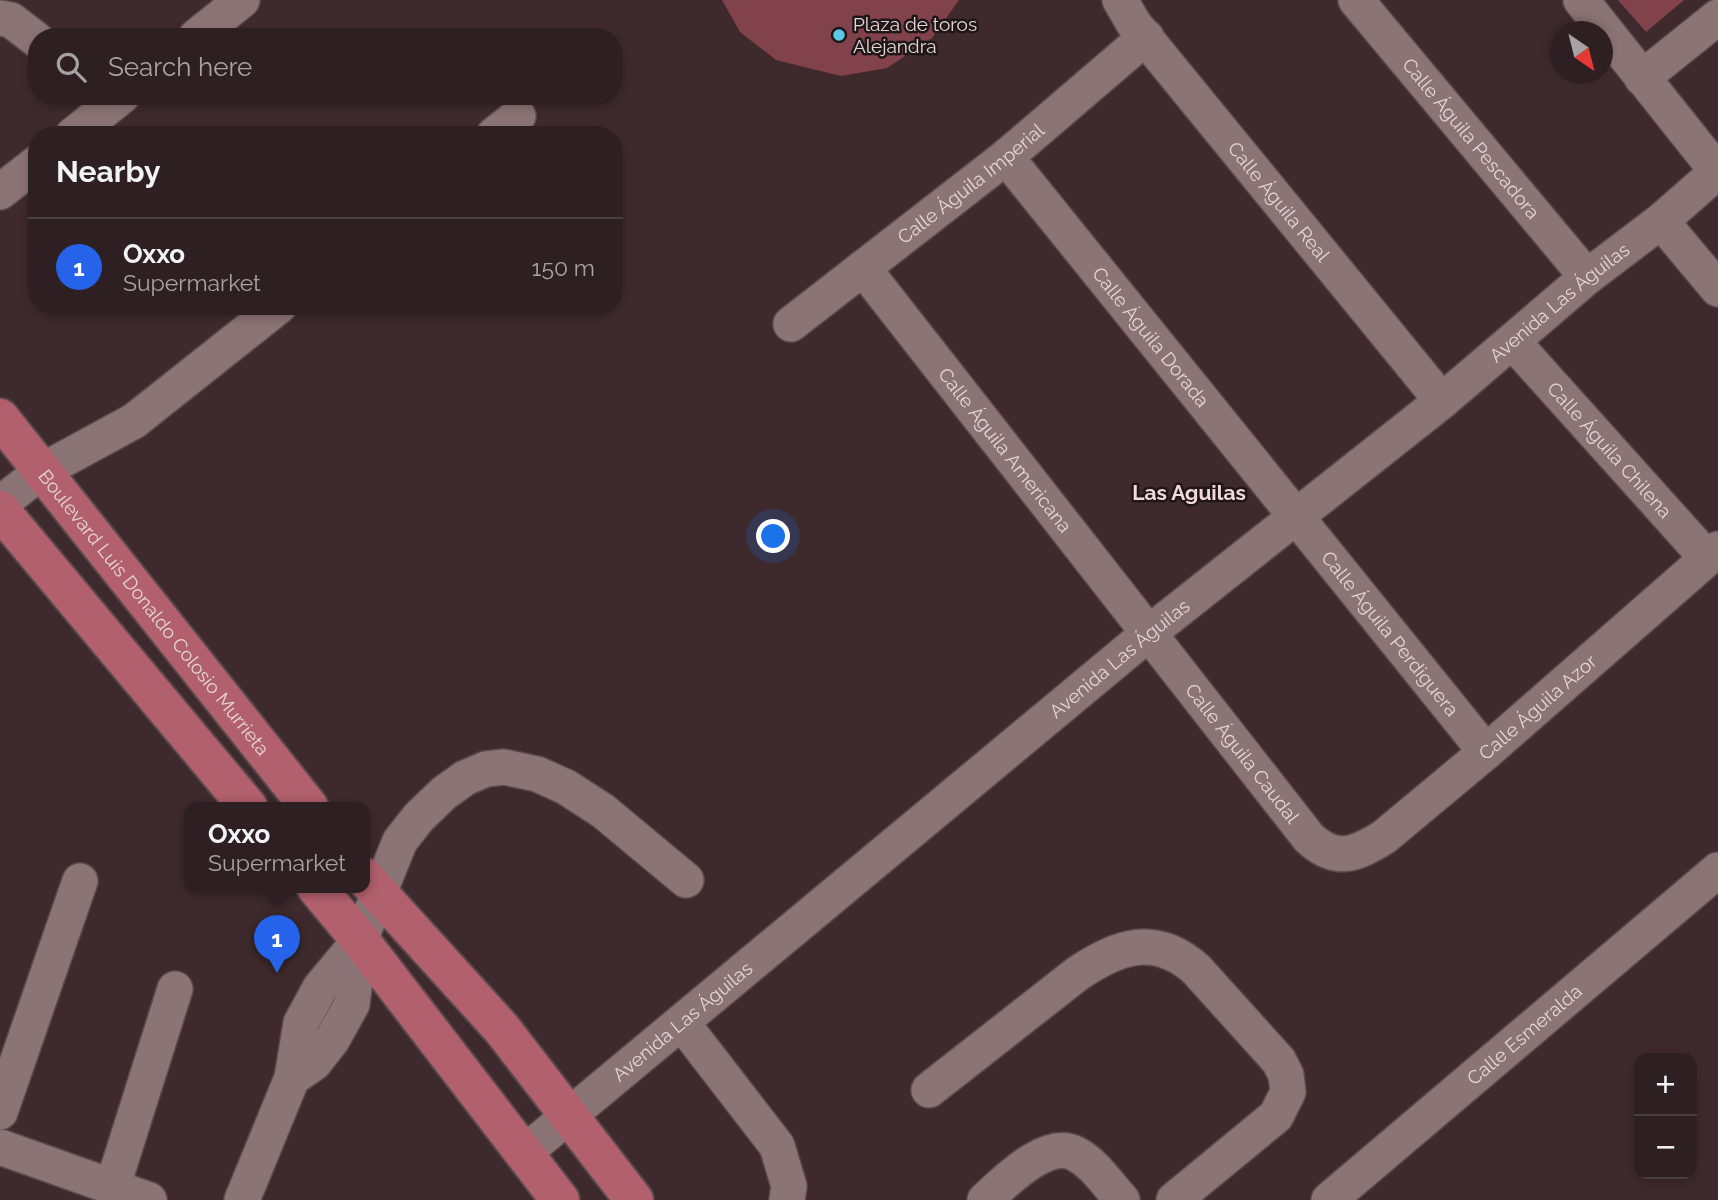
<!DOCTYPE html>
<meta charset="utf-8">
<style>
body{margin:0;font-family:Raleway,sans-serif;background:#36282a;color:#f1f3f6}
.controls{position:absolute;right:21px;bottom:21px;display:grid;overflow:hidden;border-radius:14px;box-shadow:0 4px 10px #0003}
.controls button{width:63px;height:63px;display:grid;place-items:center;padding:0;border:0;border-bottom:2px solid #493e40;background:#2e2022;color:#f1f3f6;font:35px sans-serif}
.compass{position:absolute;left:1550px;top:21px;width:63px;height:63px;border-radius:50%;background:#2e2022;box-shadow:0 4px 10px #0003;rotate:145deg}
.you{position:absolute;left:774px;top:537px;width:24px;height:24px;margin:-18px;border:5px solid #fff;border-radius:50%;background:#1a73e8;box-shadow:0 0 0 10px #1a73e833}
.badge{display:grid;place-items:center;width:46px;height:46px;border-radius:50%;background:#2563eb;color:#fff;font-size:23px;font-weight:700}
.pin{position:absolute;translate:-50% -58px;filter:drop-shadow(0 2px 4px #0008)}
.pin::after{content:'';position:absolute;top:37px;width:24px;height:21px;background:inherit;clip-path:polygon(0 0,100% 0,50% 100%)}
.popup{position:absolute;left:184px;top:802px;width:186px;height:91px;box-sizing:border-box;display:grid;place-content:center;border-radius:14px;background:#2e2022;filter:drop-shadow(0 2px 5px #0005);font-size:23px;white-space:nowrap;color:#a7a3a5}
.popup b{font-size:26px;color:#f1f3f6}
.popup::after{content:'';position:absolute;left:50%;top:100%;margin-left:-14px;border:14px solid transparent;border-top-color:#2e2022}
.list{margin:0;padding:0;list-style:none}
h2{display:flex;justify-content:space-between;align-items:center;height:91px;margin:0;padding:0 28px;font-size:30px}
h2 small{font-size:23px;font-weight:400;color:#a7a3a5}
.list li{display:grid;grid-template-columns:46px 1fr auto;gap:21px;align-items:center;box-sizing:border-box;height:98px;padding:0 28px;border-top:2px solid #493e40}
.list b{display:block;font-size:26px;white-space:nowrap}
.list p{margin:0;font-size:23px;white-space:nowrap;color:#a7a3a5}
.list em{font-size:23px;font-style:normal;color:#a7a3a5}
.icon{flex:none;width:38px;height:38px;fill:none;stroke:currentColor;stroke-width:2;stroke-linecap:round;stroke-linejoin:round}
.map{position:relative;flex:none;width:1718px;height:1200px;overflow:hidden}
.search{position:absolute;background:#2e2022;box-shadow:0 4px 10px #0003;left:28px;top:28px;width:595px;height:77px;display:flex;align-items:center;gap:18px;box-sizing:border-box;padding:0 24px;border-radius:28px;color:#a7a3a5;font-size:26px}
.panel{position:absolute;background:#2e2022;box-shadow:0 4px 10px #0003;left:28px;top:126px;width:595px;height:189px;border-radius:28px}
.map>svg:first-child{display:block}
.green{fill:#82424c}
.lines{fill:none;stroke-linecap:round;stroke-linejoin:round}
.minor-casing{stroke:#59494b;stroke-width:38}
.major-casing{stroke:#59494b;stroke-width:42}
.minor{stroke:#8b7476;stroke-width:35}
.major{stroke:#b2606e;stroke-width:38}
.poi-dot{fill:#5dc7e8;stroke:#1f1617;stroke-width:2.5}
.labels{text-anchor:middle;stroke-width:5;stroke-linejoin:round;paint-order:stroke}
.poi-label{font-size:19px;fill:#e3d6d7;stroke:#1f1617;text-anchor:start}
.street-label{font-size:19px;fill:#e3d6d7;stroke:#1f1617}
.neighbourhood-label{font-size:21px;font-weight:bold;fill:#f4d9dc;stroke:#1f1617}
</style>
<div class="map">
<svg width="1718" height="1200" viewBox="0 0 1718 1200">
<rect width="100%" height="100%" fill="#3e2a2d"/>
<path class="green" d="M722 0H959L932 38 887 68 841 76 776 60 740 32Z
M1618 0H1684L1646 32Z"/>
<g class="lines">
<g class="minor-casing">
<g id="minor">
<path id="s1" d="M1120 0 1134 24 1442 401"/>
<path id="s2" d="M1356 0 1587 277"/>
<path d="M1581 0 1717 171"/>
<path d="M0 18 11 20 37 40"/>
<path d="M196 37 242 0"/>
<path d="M1642 78 1718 17"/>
<path d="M73 135 122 96"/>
<path d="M494 135 518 116"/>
<path id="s3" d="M1006 157 1486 752"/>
<path d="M0 192 37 163"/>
<path d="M1661 221 1718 289"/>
<path id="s4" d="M863 268 1309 838C1336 863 1355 855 1384 837L1486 752 1718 549"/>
<path id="s5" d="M791 324 1006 157 1146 37"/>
<path id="s6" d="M1513 342 1707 558"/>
<path d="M0 504 42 471 134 421 279 306"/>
<path d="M682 1023 777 1146 789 1186 787 1200"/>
<path d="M292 1078 314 1063 332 1040 352 1004 360 940 400 841 419 817 444 793 465 778 486 769 504 767 537 774 566 787 603 811 686 880"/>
<path d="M929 1090 1077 974C1118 946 1155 933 1196 969L1279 1061 1286 1075 1288 1092 1276 1116 1174 1200"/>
<path d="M0 1112 80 881"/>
<path d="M0 1147 149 1200"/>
<path id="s7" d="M524 1153 1149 633 1442 401 1587 277 1661 221 1718 171"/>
<path d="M113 1185 175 989"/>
<path d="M242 1200 292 1078 301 1023 320 988 360 940"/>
<path d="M985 1200C1005 1182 1047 1138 1076 1154 1095 1164 1108 1185 1122 1200"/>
<path id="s8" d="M1329 1200 1718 870"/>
</g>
</g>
<g class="major-casing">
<g id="major">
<path id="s9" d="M0 418 309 807"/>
<path d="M0 510 248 807"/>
<path d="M364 877 502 1029 634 1200"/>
<path d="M316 887 360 940 560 1200"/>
</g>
</g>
<use href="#minor" class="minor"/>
<use href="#major" class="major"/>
</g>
<circle class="poi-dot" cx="839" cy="35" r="7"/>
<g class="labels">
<g class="poi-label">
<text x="853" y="31">Plaza de toros<tspan x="853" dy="22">Alejandra</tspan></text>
</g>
<g class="street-label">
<text dy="7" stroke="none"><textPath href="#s2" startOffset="180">Calle Águila Pescadora</textPath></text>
<text dy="7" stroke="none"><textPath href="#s5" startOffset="228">Calle Águila Imperial</textPath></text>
<text dy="7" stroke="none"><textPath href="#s1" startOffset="257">Calle Águila Real</textPath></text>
<text dy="7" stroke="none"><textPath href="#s7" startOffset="1340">Avenida Las Águilas</textPath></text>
<text dy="7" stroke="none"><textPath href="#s3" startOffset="231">Calle Águila Dorada</textPath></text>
<text dy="7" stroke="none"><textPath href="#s4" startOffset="231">Calle Águila Americana</textPath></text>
<text dy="7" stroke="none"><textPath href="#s6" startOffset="145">Calle Águila Chilena</textPath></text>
<text dy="7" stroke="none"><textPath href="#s9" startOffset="248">Boulevard Luis Donaldo Colosio Murrieta</textPath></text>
<text dy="7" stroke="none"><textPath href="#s3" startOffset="612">Calle Águila Perdiguera</textPath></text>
<text dy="7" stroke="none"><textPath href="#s7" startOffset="774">Avenida Las Águilas</textPath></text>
<text dy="7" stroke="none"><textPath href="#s4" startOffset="1008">Calle Águila Azor</textPath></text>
<text dy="7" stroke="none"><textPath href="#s4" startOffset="616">Calle Águila Caudal</textPath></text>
<text dy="7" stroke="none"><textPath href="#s7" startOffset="206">Avenida Las Águilas</textPath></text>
<text dy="7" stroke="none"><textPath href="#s8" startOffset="256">Calle Esmeralda</textPath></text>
</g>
<g class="neighbourhood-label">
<text x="1189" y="500">Las Aguilas</text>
</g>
</g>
</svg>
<div class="controls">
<button>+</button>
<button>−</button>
</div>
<svg class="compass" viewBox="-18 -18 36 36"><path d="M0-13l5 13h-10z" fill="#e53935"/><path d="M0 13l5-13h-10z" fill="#a7a3a5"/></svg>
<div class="you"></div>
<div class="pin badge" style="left:277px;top:973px">1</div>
<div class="popup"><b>Oxxo</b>Supermarket</div>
<div class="search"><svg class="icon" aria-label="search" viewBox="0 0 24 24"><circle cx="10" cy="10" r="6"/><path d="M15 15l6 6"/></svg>Search here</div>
<section class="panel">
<h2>Nearby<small></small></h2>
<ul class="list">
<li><span class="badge">1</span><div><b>Oxxo</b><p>Supermarket</p></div><em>150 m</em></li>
</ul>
</section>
</div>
